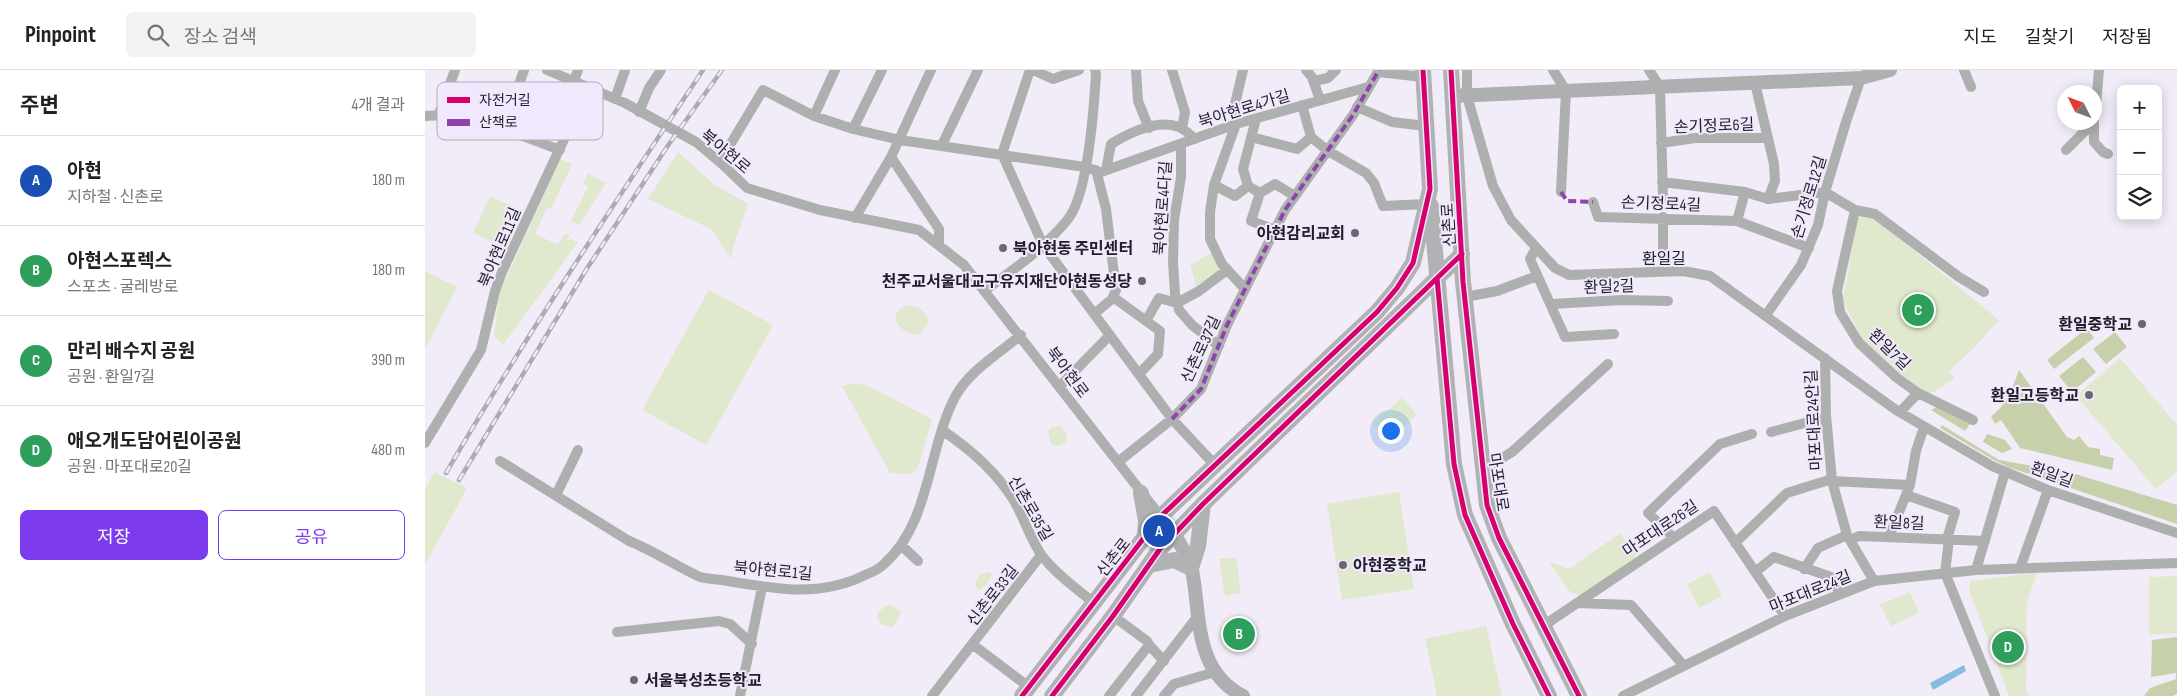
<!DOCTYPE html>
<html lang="ko">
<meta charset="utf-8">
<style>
body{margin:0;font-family:"Sofia Sans Condensed","Noto Sans KR",sans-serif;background:#f2f2f2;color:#222}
.controls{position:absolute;right:15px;top:15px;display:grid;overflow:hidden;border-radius:8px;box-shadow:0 2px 12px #0003}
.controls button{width:45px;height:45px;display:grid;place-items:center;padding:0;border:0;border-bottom:1px solid #e0e0e0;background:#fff;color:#222;font:25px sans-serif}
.compass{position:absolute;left:1632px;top:15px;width:45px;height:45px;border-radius:50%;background:#fff;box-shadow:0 2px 12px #0003;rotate:312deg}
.you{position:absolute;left:965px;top:360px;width:18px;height:18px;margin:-12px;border:4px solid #fff;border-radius:50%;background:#1a73e8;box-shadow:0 0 0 8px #1a73e833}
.badge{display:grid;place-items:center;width:32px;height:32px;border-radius:50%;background:#7c3aed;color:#fff;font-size:16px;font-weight:700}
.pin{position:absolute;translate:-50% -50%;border:2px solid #fff;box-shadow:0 1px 5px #0006}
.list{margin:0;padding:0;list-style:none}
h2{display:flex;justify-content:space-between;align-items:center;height:65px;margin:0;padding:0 20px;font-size:21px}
h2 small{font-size:16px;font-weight:400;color:#767676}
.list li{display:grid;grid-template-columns:32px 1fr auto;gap:15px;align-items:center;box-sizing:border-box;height:90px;padding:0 20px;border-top:1px solid #e0e0e0}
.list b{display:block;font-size:19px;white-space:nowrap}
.list p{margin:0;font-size:16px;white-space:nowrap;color:#767676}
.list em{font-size:16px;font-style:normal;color:#767676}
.actions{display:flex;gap:10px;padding:15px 20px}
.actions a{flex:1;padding:11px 0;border:1px solid #7c3aed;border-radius:8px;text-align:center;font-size:18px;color:#7c3aed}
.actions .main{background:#7c3aed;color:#fff}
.icon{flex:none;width:28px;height:28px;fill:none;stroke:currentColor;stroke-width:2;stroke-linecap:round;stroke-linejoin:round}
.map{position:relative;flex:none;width:1752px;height:626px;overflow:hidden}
header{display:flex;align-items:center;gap:30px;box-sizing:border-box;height:70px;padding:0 25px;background:#fff;border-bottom:1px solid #e0e0e0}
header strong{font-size:24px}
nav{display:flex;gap:28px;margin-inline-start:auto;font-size:18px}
.search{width:350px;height:45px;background:#f2f2f2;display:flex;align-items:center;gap:12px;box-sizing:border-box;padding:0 18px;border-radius:8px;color:#767676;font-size:19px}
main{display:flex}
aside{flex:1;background:#fff}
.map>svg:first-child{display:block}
.green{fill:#e0e9cd}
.forest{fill:#c6d1ab}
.water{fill:#87bbe2}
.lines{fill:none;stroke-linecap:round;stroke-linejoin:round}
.street{stroke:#aeb0b0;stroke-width:10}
.secondary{stroke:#aeafb0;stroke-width:14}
.primary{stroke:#b1b2b4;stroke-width:16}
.rail-casing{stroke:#acabaf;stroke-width:4.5}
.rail{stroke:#f0e8fc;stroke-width:2.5;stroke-dasharray:8;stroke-linecap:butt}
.quiet{stroke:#8e44ad;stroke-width:4;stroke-dasharray:8 4;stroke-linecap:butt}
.cycleway-casing{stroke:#f0e8fc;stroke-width:8}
.cycleway{stroke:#d6006c;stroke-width:5}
.poi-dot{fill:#6b6672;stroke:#f0e8fc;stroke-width:2}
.labels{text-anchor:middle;stroke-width:4;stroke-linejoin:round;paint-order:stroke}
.street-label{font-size:16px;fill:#231e2a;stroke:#f0e8fc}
.poi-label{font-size:16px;font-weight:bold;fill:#231e2a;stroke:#f0e8fc;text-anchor:end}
.key{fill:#f0e8fc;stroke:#b2abbd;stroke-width:1}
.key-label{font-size:14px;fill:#231e2a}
</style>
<header>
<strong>Pinpoint</strong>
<div class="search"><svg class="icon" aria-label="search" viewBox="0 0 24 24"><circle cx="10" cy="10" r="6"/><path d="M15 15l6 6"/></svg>장소 검색</div>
<nav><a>지도</a><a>길찾기</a><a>저장됨</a></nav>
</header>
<main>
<aside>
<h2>주변<small>4개 결과</small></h2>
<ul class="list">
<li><span class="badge" style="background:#1a4fb4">A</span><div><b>아현</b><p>지하철 · 신촌로</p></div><em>180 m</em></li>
<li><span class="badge" style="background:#2e9e5b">B</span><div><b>아현스포렉스</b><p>스포츠 · 굴레방로</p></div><em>180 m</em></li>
<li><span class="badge" style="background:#2e9e5b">C</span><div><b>만리 배수지 공원</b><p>공원 · 환일7길</p></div><em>390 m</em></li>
<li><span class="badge" style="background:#2e9e5b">D</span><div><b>애오개도담어린이공원</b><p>공원 · 마포대로20길</p></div><em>480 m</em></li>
</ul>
<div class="actions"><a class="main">저장</a><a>공유</a></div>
</aside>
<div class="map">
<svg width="1752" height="626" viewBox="0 0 1752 626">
<rect width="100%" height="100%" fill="#f1ecf7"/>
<path class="green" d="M253 82 290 115 323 134 309 174 306 189 286 159 223 129Z
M135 89 147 94 126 139 122 138 110 164 131 174 135 172 140 163 145 165 142 170 146 169 153 172 78 275 69 266 74 224Z
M163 103 181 113 154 155 146 151 163 117 158 113Z
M65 126 91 138 74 175 48 163Z
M1433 144 1448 147 1574 250 1550 277 1524 301 1530 308 1504 325 1487 314 1439 272 1418 231Z
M791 180 799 196 771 216 765 195Z
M0 201 32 217 0 279Z
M284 220 348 255 281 375 217 340Z
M482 235 493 237 502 245 503 254 494 265C482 264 475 260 470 249L473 240Z
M1695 288 1752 355V402L1731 419 1651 326Z
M429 314 441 315 507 349 493 398 486 404 465 403 417 316Z
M977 328 992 345 962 370 948 353Z
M635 355 642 365V372L632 376 626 374 623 362 626 358Z
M9 402 42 418 0 495V420Z
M974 422 989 519 917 530 902 434Z
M1195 463 1212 488 1157 526 1144 521 1124 492 1144 499Z
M811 487 816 523 800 526 794 489Z
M563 502 567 504 565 510 555 520 551 518 550 512 555 504Z
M1285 502 1297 526 1274 538 1262 514Z
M1612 503 1602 532 1601 622 1605 626H1584L1544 520 1545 511Z
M1752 506V563L1724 565V507Z
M1485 522 1494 543 1466 556 1455 535Z
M464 534 477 542 468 557 456 554 452 547 454 541Z
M1061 556 1077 626H1012L1000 569Z"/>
<path class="forest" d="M1662 258 1669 268 1629 299 1622 290Z
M1690 262 1702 277 1681 294 1668 279Z
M1658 287 1671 302 1647 322 1634 306Z
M1594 300 1642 367 1649 370 1654 366 1663 377 1675 379V385L1689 388 1687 400 1595 378 1576 350 1570 354 1566 346C1581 337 1588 316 1594 300Z
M1511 337 1545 354 1540 361 1506 340Z
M1517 355 1574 390 1647 403 1752 435V454L1583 397 1569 390 1515 358Z
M1562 364 1580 370 1587 379 1577 383 1558 372Z
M1752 567V624L1747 626H1719L1725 618 1751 609V603L1726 607 1727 570Z"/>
<path class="water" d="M1539 595 1541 601 1508 620 1505 613Z"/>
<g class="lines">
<path class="street" d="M122 0 200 33 271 72 297 94 322 118 395 140 494 160 539 195 750 465
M608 0 628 9 654 0
M711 0 713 31 724 58
M747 0 760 42 757 59
M818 0 810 34 811 54 789 115 785 142V169L797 194 820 219
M881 0 887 7 895 30
M1042 0V26L1068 116 1086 150 1130 198 1144 205 1258 201 1285 206 1471 340 1567 396 1623 420 1752 463
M1128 0 1141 21 1136 122
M1224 0 1235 17 1238 128
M1539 0 1546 17
M953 2 998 7
M149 11 153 0
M889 11 903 8 911 0
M1330 13 1349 94 1350 111 1343 129
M190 29 200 0
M877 35 886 67
M932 37 967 52 1001 56
M214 42 224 18 236 0
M14 44 30 0
M1670 45 1674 0
M0 46C38 42 98 66 135 80
M389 46 410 0
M831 49 818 99 823 116 835 123 826 151 850 160
M1669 52V72L1678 82 1683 84
M81 59 80 54 99 0
M428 59 457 0
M826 67 872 79 886 67 903 81 941 103 949 113 958 136 1002 134
M1236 73 1270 68H1342
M756 74V107L749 150 748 192 750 224 754 240 767 255 794 276
M517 75 553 0
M1641 80 1669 52
M577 84 618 175 747 349 790 395
M577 84 605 0
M466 87 514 159V175
M292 89 302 80 338 20 389 46 428 59 475 70 660 97 676 102 811 54 943 17
M681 100 686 74C704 63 733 49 754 57 760 59 765 65 770 69
M1237 112 1320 122 1343 129 1400 122
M789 115 810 126 823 116
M1400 122 1430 140 1412 221 1415 242 1434 273 1472 308 1493 323 1475 342
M835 123 850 114 870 126
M1168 132 1173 147 1312 151 1384 178
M1430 140 1450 144 1534 207 1559 222
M1238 147V202
M430 148 466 87 506 0
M1312 151 1320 122
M1111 178 1105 189 1140 267 1189 264
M559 221C588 200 621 177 643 149 663 124 669 37 671 4L670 0
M688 227 735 261 733 284 714 304
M1040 227 1072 221 1112 206
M1126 234 1197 230 1243 231
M669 244 687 229 691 220 681 139 671 100
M1341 245 1376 195 1393 155 1400 122 1421 52 1436 8
M721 251 734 228 752 233 774 221 802 200
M1400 288 1401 345 1407 411 1422 465 1449 511
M635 316 685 265
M1493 323 1548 350
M517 360C545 379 570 400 588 429 599 447 605 470 618 487 632 505 651 518 669 533
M1346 362 1391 350 1401 349
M0 373 56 280 70 221 77 202 163 18
M75 391 204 471C229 481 251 496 275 507 282 509 290 509 297 510 319 514 340 517 361 519 388 521 413 518 438 506 445 503 453 500 458 495 506 453 502 381 530 327 544 301 573 284 596 265
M693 392 747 349 776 319 802 255 860 140 928 45 954 0
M1058 400 1087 382 1183 294
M1407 411 1485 415
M131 425 153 380
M1481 425 1530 442 1522 469
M1248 467 1223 443 1295 374 1327 364
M1464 467 1485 415 1491 381 1499 357
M1425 470 1434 466 1560 471
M1310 473 1362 423 1407 409
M477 476 493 491
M1595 498 1623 420
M1379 499 1393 478 1422 465
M1551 500 1580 402
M1330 502 1349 487 1406 507 1415 524
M1520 503 1570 626
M1520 503 1524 469
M1152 533 1206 535 1259 596
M688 546 722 571 724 575
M1118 556 1289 441 1360 546
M192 562 294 551 305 554 327 574
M547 574 604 617
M315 626 337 517
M507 626 616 485
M684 626 724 575 739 591
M711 626 772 547
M739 626 749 614 790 602
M1198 626 1360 546 1449 511 1551 500 1752 493"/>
<path class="secondary" d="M1028 26 1436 8 1465 0
M750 465C756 476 764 487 767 500 776 545 768 600 818 626"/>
<path class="primary" d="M1026 0 1038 212 1062 435 1074 468 1154 626
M1006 136 1029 394 1040 445 1088 554 1124 626
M716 423 721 451 720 466
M724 495 749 490 766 498 773 476 778 434
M597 626 735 447 952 242 972 218 988 193 1005 119 998 0
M627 626 688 546 735 479 778 434 1037 184"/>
<g class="rail-casing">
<path id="rail" d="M21 403C101 265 190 133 278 0
M34 410 161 200 244 74 297 0"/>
</g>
<use href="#rail" class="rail"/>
<path class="quiet" d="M1136 122 1142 131 1168 132
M747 349 776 319 802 255 860 140 928 45 954 0"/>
<g class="cycleway-casing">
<path id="cycleway" d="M1026 0 1038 212 1062 435 1074 468 1154 626
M1012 208 1029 394 1040 445 1088 554 1124 626
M597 626 735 447 952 242 972 218 988 193 1005 119 998 0
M627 626 688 546 735 479 778 434 1037 184"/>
</g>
<use href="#cycleway" class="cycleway"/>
</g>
<g class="poi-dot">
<circle cx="930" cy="163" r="5"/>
<circle cx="578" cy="178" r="5"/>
<circle cx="717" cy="211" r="5"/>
<circle cx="1717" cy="254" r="5"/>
<circle cx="1664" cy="325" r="5"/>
<circle cx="918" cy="495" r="5"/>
<circle cx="209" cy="610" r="5"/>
</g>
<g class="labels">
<g class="street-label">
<text transform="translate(819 38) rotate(-17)" y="6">북아현로4가길</text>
<text transform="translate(1289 55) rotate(-2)" y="6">손기정로6길</text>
<text transform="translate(301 81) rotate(40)" y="6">북아현로</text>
<text transform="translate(1383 127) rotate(-73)" y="6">손기정로12길</text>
<text transform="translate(1236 133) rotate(2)" y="6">손기정로4길</text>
<text transform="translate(737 138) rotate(-86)" y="6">북아현로4다길</text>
<text transform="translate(1023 155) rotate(-93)" y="6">신촌로</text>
<text transform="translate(74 177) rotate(-67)" y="6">북아현로11길</text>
<text x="1239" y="194">환일길</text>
<text transform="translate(1184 216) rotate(-2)" y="6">환일2길</text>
<text transform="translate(775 279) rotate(-65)" y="6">신촌로37길</text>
<text transform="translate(1465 279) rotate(44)" y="6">환일7길</text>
<text transform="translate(643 302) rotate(53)" y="6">북아현로</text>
<text transform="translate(1388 350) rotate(-93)" y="6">마포대로24안길</text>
<text transform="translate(1627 404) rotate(20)" y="6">환일길</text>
<text transform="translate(1074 412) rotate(81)" y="6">마포대로</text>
<text transform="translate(606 438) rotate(60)" y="6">신촌로35길</text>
<text transform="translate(1474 452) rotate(2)" y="6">환일8길</text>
<text transform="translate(1235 458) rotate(-34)" y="6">마포대로26길</text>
<text transform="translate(688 487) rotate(-52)" y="6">신촌로</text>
<text transform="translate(348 500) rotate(5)" y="6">북아현로1길</text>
<text transform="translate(1385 521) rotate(-22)" y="6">마포대로24길</text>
<text transform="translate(567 525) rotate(-52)" y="6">신촌로33길</text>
</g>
<g class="poi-label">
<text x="920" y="169">아현감리교회</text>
<text x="588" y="184" text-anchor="start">북아현동 주민센터</text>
<text x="707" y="217">천주교서울대교구유지재단아현동성당</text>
<text x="1707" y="260">환일중학교</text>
<text x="1654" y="331">환일고등학교</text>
<text x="928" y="501" text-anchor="start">아현중학교</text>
<text x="219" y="616" text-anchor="start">서울북성초등학교</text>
</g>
</g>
<rect x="12" y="12" width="166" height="58" rx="8" class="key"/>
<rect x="22" y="27" width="23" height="6" fill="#d6006c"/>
<rect x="22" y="49" width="23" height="7" fill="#8e44ad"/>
<g class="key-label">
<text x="54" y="35">자전거길</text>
<text x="54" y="57">산책로</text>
</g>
</svg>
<div class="controls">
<button>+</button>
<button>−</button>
<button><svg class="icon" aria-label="layers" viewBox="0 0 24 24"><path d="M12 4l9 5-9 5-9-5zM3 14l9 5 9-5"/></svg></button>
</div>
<svg class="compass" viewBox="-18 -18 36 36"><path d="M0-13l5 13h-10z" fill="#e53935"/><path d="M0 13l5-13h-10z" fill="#767676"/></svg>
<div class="you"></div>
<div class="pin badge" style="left:734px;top:461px;background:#1a4fb4">A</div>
<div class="pin badge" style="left:814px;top:564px;background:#2e9e5b">B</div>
<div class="pin badge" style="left:1493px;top:240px;background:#2e9e5b">C</div>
<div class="pin badge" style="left:1583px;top:577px;background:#2e9e5b">D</div>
</div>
</main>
